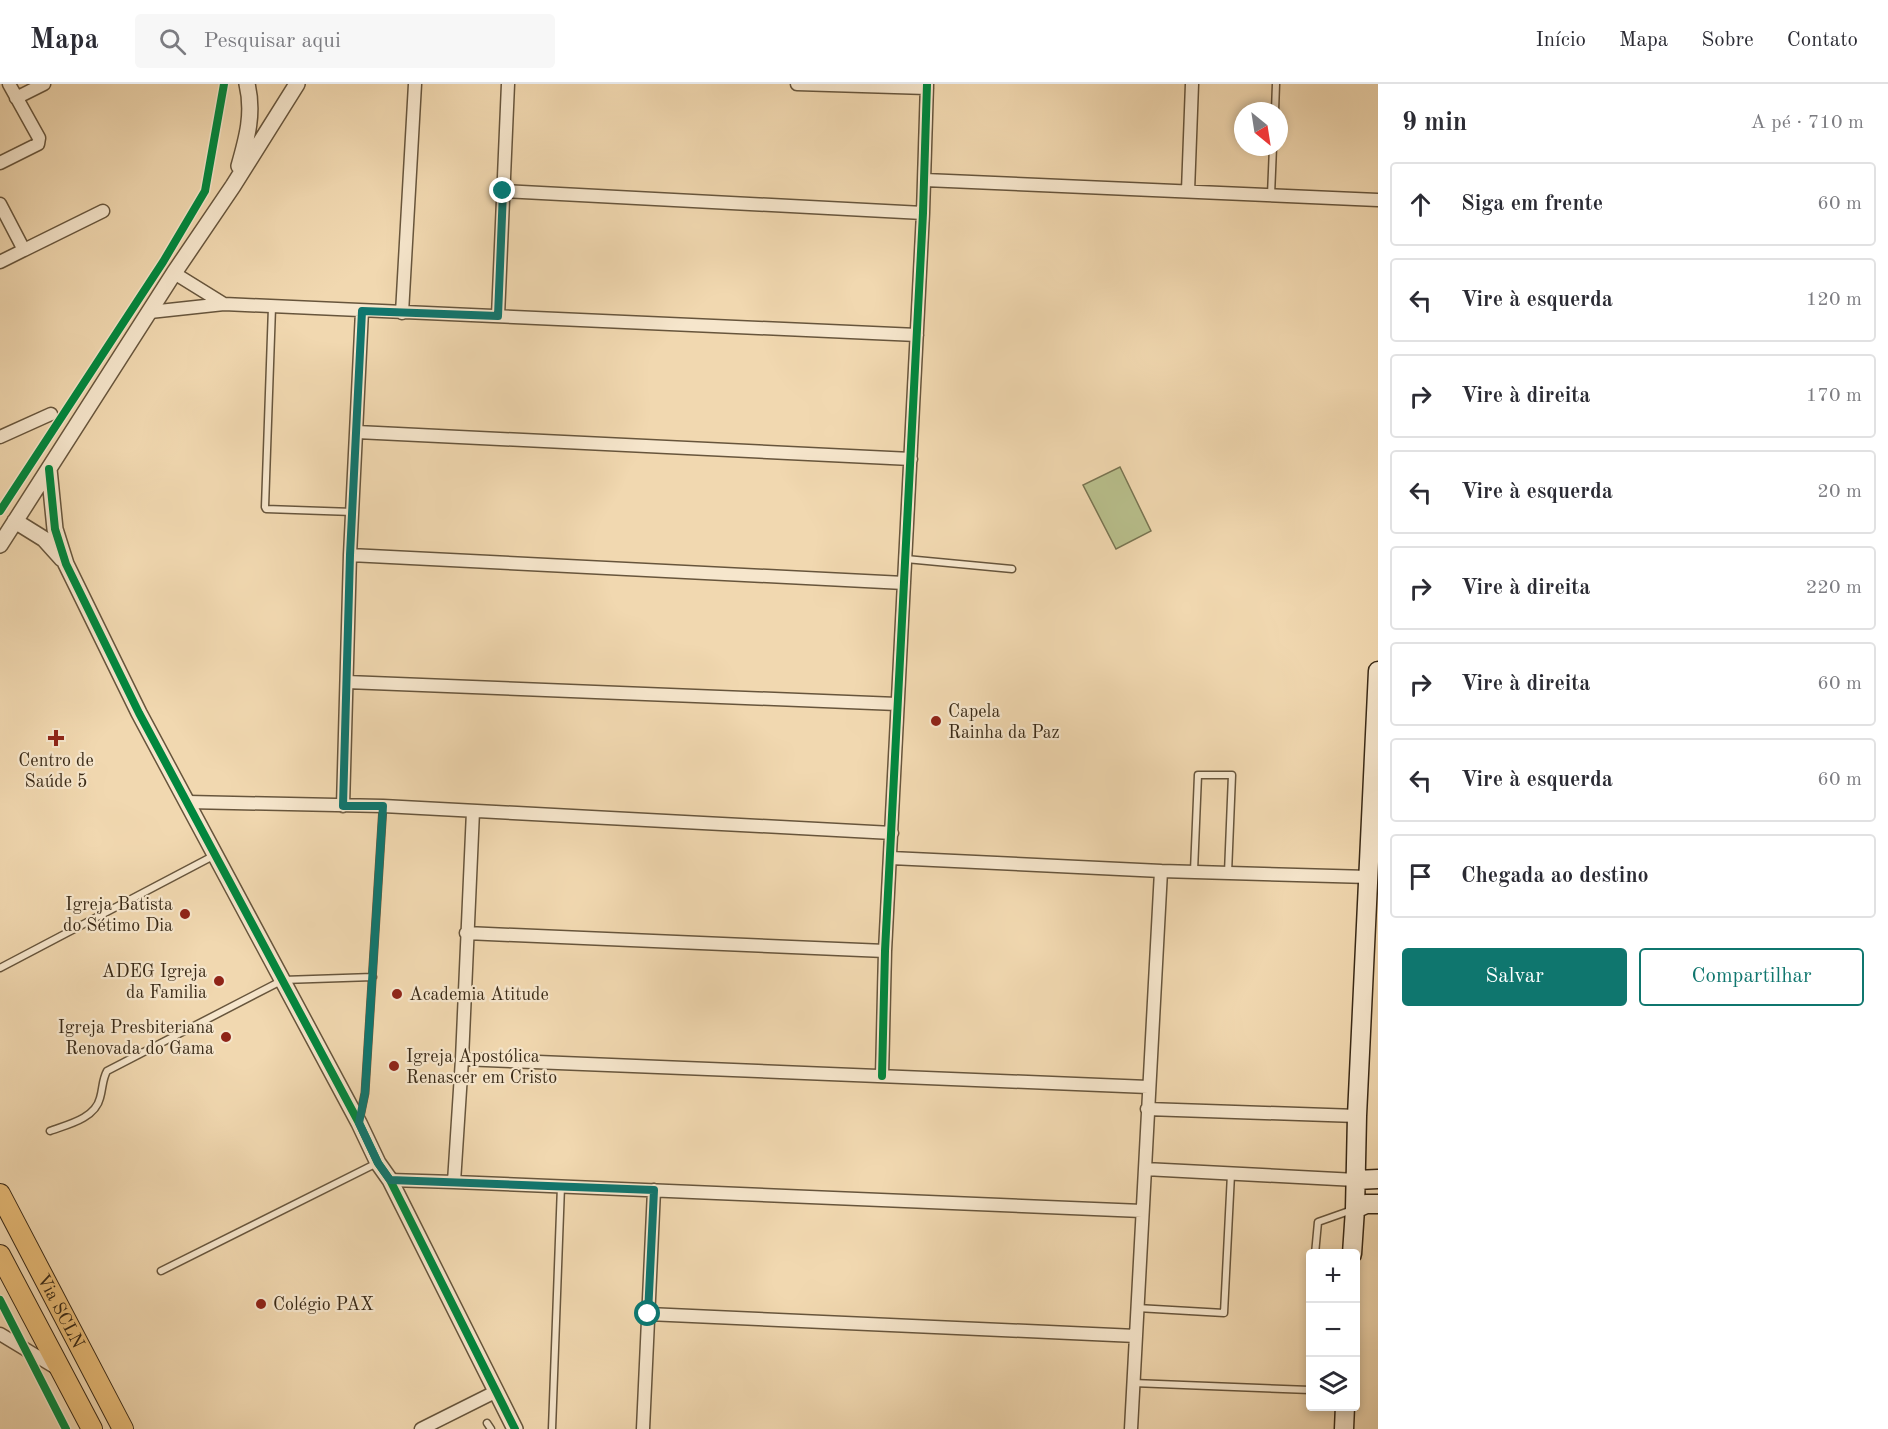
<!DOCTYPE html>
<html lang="pt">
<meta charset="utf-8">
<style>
body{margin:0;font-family:"Old Standard TT",serif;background:#f7f7f7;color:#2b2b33}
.controls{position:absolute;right:18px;bottom:18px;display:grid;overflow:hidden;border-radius:6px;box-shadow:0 3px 9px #0003}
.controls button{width:54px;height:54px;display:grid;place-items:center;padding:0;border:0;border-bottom:2px solid #e1e1e2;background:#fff;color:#2b2b33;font:30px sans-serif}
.compass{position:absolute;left:1234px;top:18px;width:54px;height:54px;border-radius:50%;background:#fff;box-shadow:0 3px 9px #0003;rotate:150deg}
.stop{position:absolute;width:18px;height:18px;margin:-14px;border:4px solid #0f766e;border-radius:50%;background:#fff}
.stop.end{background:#0f766e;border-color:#fff;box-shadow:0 2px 6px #0008}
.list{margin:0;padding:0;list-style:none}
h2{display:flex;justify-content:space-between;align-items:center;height:78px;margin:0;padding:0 24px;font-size:26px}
h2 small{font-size:20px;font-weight:400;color:#7c7c81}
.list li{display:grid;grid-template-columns:39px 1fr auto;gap:18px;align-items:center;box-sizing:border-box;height:84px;margin:0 12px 12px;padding:0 12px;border:2px solid #e1e1e2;border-radius:6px}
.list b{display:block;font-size:22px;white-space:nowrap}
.list em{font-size:20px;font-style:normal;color:#7c7c81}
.actions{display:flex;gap:12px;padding:18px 24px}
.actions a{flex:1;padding:14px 0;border:2px solid #0f766e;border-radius:6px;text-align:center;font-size:21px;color:#0f766e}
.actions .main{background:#0f766e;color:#fff}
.icon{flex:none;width:33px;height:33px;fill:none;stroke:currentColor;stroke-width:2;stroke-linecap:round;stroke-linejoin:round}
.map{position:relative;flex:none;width:1378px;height:1345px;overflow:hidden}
header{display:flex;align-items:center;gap:36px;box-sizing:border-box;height:84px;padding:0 30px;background:#fff;border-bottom:2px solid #e1e1e2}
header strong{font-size:28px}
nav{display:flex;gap:33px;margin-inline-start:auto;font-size:21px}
.search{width:420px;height:54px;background:#f7f7f7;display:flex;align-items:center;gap:15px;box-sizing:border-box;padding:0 21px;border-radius:6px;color:#7c7c81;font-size:22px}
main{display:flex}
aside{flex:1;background:#fff}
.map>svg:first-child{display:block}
.green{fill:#b8bf8c;stroke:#787451;stroke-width:1.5}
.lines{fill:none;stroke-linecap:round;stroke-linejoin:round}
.service-casing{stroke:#67553c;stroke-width:9}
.minor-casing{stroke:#67553c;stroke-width:15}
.tertiary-casing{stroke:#67553c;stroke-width:18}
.secondary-casing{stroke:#392916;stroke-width:21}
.primary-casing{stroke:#392916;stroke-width:22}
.service{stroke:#f6e6cc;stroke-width:6}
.minor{stroke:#f6e6cc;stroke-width:12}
.tertiary{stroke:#f6e6cc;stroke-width:15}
.secondary{stroke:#f6e6cc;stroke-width:18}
.primary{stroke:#e8bc78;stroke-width:20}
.cycleway-casing{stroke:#f6e6cc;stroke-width:11}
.cycleway{stroke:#00873e;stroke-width:8}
.route{stroke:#0f766e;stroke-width:8}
.poi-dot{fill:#8f2418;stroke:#f6e6cc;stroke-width:2}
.labels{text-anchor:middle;stroke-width:4.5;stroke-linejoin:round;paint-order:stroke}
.poi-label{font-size:18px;fill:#392916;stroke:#f6e6cc;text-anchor:start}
.street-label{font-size:18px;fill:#392916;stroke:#f6e6cc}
</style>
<header>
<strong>Mapa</strong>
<div class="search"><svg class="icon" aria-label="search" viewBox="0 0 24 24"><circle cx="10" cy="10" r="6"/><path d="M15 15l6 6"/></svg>Pesquisar aqui</div>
<nav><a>Início</a><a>Mapa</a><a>Sobre</a><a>Contato</a></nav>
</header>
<main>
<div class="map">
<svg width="1378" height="1345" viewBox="0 0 1378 1345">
<rect width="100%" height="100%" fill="#f1d8b0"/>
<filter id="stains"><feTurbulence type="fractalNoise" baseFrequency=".00333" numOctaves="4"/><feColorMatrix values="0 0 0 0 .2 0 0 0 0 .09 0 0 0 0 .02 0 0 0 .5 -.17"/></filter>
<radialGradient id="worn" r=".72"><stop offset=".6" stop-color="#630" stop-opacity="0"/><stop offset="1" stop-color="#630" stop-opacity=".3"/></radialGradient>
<path class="green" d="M1120 383 1151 447 1116 465 1083 401Z"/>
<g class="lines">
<g class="service-casing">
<path id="service" d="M1275 27 1276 0
M1271 111 1273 63
M272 223 265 423 266 425 353 428
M906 475 1012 485
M1194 787 1198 691H1232L1228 789
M0 884 215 771
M360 1033 365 1009 383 722
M50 1047C66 1041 95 1035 100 1014 103 1004 102 996 107 987L283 896 373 893
M1315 1170 1318 1138 1352 1126
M161 1187 377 1079
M1137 1224 1224 1229 1231 1090
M1133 1299 1310 1306
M487 1339 491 1345
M552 1345 561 1102"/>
</g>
<g class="minor-casing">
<path id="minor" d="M797 0 927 4
M16 14 44 0
M0 79 38 60 39 54 9 0
M925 96 1378 116
M503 107 923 129
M1188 107 1192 0
M0 120 24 166 103 127
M0 178 24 166
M174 189 224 220
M150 228 224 220 917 251
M402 229 415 0
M498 232 508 0
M357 348 911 375
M0 353 51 330
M350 471 904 499
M347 598 897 620
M188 718 383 722 892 749
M343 722 350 471 362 227
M891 774 1161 787 1369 793
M466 849 885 867
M462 975 1148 1003
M882 992 885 867 923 129 927 0
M1147 1025 1357 1032
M1145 1085 1356 1096
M390 1096 454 1098 462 975 473 727
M454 1098 1142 1127
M648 1230 1136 1252
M0 1250 58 1285
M421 1345 497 1307
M643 1345 654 1106
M1131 1345 1161 787"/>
</g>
<g class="tertiary-casing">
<path id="tertiary" d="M239 82C247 54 254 29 247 0
M49 385 55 445 66 480 139 629 359 1039 378 1079 390 1096 515 1345
M15 437 44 455 62 475
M0 461 174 189 233 102 297 0"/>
</g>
<g class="secondary-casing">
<path id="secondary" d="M1356 1096 1378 1095
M1355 1125 1366 1120H1378
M1352 1170 1355 1125 1357 1032 1378 587
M1344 1345 1345 1322"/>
</g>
<g class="primary-casing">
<g id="primary">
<path id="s1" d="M0 1110 123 1345"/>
<path d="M0 1171 92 1345"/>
</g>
</g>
<use href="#service" class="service"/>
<use href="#minor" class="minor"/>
<use href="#tertiary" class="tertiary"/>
<use href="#secondary" class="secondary"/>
<use href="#primary" class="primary"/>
<g class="cycleway-casing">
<path id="cycleway" d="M49 385 55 445 66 480 139 629 359 1039 378 1079 390 1096 515 1345
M0 427 163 178 205 107 224 0
M882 992 885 867 923 129 927 0
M0 1216 66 1345"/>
</g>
<use href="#cycleway" class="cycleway"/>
</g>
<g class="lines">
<path class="route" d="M503 107 498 232 362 227 350 471 343 722H383L365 1009 359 1039 378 1079 390 1096 654 1106 648 1230"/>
</g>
<g class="poi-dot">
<circle cx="936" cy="637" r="6"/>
<path d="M53 645h6v6h6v6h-6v6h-6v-6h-6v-6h6z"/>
<circle cx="185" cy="830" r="6"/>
<circle cx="219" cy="897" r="6"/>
<circle cx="397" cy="910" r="6"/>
<circle cx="226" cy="953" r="6"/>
<circle cx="394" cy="982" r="6"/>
<circle cx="261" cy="1220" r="6"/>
</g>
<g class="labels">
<g class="poi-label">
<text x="948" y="633">Capela<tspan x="948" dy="21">Rainha da Paz</tspan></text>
<text x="56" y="682" text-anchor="middle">Centro de<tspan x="56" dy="21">Saúde 5</tspan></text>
<text x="173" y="826" text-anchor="end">Igreja Batista<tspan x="173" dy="21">do Sétimo Dia</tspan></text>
<text x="207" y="893" text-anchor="end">ADEG Igreja<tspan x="207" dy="21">da Familia</tspan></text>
<text x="409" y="916">Academia Atitude</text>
<text x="214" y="949" text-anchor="end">Igreja Presbiteriana<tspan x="214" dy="21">Renovada do Gama</tspan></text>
<text x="406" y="978">Igreja Apostólica<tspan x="406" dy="21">Renascer em Cristo</tspan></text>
<text x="273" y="1226">Colégio PAX</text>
</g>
<g class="street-label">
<text dy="6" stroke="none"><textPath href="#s1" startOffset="132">Via SCLN</textPath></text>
</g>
</g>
<rect width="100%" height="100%" filter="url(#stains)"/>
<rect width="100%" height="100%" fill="url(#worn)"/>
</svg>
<div class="controls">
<button>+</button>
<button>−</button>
<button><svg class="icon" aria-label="layers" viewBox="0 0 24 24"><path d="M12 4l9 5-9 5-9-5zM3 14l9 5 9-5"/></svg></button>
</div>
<svg class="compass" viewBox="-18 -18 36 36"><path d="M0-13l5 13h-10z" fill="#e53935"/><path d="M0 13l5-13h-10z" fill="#7c7c81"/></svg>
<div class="stop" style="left:648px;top:1230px"></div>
<div class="stop end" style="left:503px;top:107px"></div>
</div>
<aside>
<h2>9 min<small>A pé · 710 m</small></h2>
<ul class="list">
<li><svg class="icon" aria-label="ahead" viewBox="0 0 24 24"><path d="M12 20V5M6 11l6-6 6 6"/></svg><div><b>Siga em frente</b></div><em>60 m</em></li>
<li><svg class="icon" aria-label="left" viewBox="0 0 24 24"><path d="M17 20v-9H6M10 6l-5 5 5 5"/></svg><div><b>Vire à esquerda</b></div><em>120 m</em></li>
<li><svg class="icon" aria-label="right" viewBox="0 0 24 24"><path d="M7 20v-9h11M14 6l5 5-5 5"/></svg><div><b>Vire à direita</b></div><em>170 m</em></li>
<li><svg class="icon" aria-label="left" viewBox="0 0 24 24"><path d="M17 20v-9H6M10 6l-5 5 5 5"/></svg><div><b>Vire à esquerda</b></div><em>20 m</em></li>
<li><svg class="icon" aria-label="right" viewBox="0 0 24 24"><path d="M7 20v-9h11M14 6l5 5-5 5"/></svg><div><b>Vire à direita</b></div><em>220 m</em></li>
<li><svg class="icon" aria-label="right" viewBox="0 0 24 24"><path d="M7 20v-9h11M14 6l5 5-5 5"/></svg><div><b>Vire à direita</b></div><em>60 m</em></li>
<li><svg class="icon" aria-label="left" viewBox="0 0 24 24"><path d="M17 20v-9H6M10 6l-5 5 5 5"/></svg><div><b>Vire à esquerda</b></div><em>60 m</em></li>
<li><svg class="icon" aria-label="arrive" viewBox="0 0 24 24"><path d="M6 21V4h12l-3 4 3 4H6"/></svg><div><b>Chegada ao destino</b></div></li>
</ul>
<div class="actions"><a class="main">Salvar</a><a>Compartilhar</a></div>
</aside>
</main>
